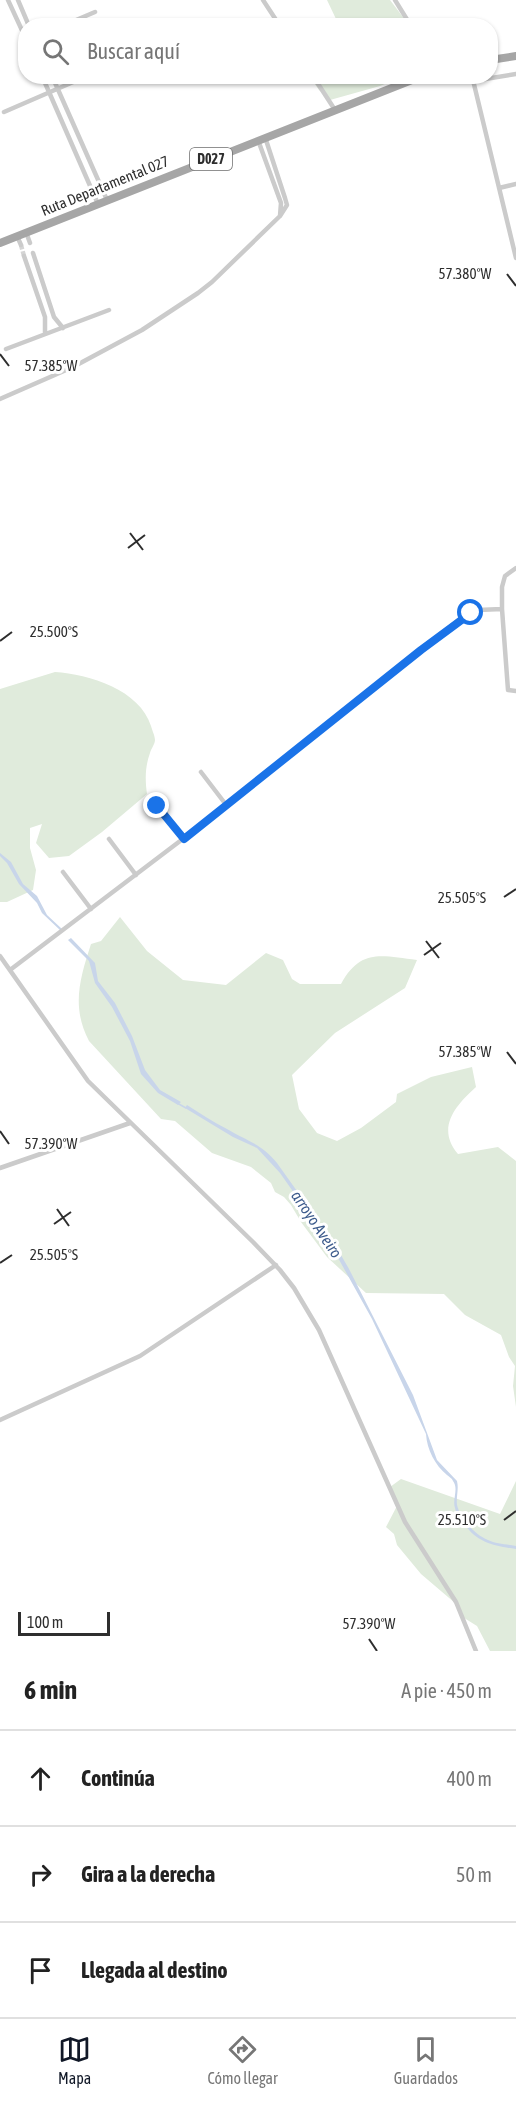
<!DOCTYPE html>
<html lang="es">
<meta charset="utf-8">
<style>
body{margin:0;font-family:"Asap Condensed",sans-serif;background:#f2f2f2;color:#222}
.scale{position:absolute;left:18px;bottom:15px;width:92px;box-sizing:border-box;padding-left:6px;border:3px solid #2e2e2e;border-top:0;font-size:16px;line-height:21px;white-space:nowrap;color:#2e2e2e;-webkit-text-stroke:4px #fff;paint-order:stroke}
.stop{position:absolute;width:18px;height:18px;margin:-14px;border:4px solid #1a73e8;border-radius:50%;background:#fff}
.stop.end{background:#1a73e8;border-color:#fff;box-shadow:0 2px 6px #0008}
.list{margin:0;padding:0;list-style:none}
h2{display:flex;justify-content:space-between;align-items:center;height:78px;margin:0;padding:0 24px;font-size:26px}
h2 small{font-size:20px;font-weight:400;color:#767676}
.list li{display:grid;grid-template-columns:39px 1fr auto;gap:18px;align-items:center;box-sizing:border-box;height:96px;padding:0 24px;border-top:2px solid #e0e0e0}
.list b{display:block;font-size:22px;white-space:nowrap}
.list em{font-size:20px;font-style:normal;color:#767676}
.icon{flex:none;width:33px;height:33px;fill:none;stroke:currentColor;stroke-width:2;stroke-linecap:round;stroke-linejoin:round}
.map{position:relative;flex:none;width:516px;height:1651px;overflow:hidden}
.search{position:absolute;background:#fff;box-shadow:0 2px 4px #0004;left:18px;right:18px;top:18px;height:66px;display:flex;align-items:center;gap:15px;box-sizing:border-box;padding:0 21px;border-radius:24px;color:#767676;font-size:22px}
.sheet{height:366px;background:#fff}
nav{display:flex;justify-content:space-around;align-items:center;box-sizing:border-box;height:84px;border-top:2px solid #e0e0e0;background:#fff;font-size:16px;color:#767676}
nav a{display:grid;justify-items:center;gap:3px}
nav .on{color:#111827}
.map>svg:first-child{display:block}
.green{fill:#e0ebdc}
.water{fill:#c8d5ea}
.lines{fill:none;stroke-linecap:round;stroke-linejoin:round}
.stream{stroke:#c8d5ea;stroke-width:1.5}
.street-tunnel{stroke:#d5d5d5;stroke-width:4.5;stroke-dasharray:4.5 2;stroke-linecap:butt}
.street{stroke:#cbcbcb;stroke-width:4.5}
.primary{stroke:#a6a6a6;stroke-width:8}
.route{stroke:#1a73e8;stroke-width:8}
.ticks{fill:none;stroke:#2e2e2e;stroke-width:2}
.labels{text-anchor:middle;stroke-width:6;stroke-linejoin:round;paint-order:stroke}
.shield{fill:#fff;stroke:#6d6d6d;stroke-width:1.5}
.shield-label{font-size:14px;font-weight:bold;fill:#2e2e2e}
.street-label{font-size:15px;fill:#2e2e2e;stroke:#fff}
.water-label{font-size:16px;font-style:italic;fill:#3f5d8d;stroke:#fff}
.ticks-label{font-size:15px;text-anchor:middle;fill:#2e2e2e;stroke:#fff;stroke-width:6;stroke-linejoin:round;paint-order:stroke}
</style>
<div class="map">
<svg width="516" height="1651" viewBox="0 0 516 1651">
<rect width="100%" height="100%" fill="#fff"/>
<path class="green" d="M327 0H390L409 25H332L336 19Z
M310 77H401L380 86 330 100 319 90Z
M55 672C89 674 140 690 151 726 152 730 155 736 155 740 155 744 151 749 150 753 145 767 145 779 147 794L102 832 69 856 49 858 36 843 42 824 30 828V848L36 870 33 890 7 902H0V689Z
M120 917 147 951 183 980 226 985 266 953 283 960 292 979 300 984H341C361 948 381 956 417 960L405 988 335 1033 292 1075 299 1109 317 1133 337 1141 361 1128 396 1102 397 1094 431 1077 472 1067 476 1087C455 1106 436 1128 458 1154L498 1147 516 1161V1407L513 1386 515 1366 509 1357 501 1335 465 1315 444 1294 366 1293 327 1257 301 1222 291 1205 284 1197 275 1192 271 1183 251 1167 212 1153 175 1121 161 1119 89 1041C71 1007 80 978 91 944L101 941Z
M401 1479 500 1514 516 1481V1651H490L477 1626 461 1616 455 1603 421 1574 397 1545 394 1534 386 1527 398 1504 390 1487Z"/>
<path class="water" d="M0 853 11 862 23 884 37 896 47 915 62 929 61 931 42 913 37 903 19 884 7 863 0 856Z
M71 938 95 963 98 981 115 1003 132 1036 145 1070 160 1090 181 1102 178 1105 158 1093 141 1074 130 1041 112 1007 95 983 89 961 68 940Z
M187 1105C200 1113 213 1122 227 1129 247 1141 262 1144 277 1163L334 1243 349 1269 413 1395 437 1460 457 1481C459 1489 456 1497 457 1505 460 1518 475 1535 488 1540 496 1544 507 1544 516 1546V1549C494 1546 478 1543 464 1524 461 1519 456 1514 455 1508 452 1499 459 1489 453 1481 452 1478 449 1477 447 1475 435 1465 427 1450 426 1434L372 1319 332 1247 280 1173 257 1148 233 1137 185 1108Z"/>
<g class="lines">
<path class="stream" d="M177 1103 186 1108"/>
<path class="street-tunnel" d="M21 245 24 256"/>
<path class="street" d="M8 0 26 39
M18 0 29 26
M263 0 280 26
M395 0 411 26
M62 26 95 12
M42 76 98 204
M52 76 107 200
M313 76 335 110
M472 76 516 258
M473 81 516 74
M4 112 87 76
M258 140 281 203 280 216
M499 188 516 184
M26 232 30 243
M17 236 21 245
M33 253 54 317 63 328
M24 256 45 317V334
M6 349 109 310
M0 399 73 367 142 330 198 293 212 282 280 216 287 205 285 198 265 137
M516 568 505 576 502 587V609L508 690 516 691
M201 772 227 806
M157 806 184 839
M109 839 136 875
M63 872 91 909
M0 956 88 1081 253 1242 280 1270 294 1288 319 1330 405 1522 456 1602 476 1651
M10 970 217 813 461 618 478 610 502 609
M0 1168 130 1123
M0 1420 140 1356 276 1265"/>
<path class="primary" d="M490 60 516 56
M0 243 422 76"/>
</g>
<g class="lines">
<path class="route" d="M157 806 184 839 421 650 471 613"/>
</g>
<path class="ticks" d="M507 274 516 286M0 354 9 366M130 533 143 550M128 548 145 535M0 641 12 632M504 897 516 889M426 941 439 958M424 955 441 943M507 1052 516 1064M0 1131 9 1144M57 1209 69 1226M54 1224 71 1212M0 1263 12 1255M504 1520 516 1511M369 1639 377 1651"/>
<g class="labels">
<rect class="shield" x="190" y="148" width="42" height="22" rx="4.5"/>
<g class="shield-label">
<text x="211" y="164">D027</text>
</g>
<g class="street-label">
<text transform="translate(105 186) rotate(-22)" y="5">Ruta Departamental 027</text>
</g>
<g class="water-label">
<text transform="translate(317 1224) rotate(56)" y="6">arroyo Aveiro</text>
</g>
</g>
<g class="ticks-label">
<text x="465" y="279">57.380°W</text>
<text x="51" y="371">57.385°W</text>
<text x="54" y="637">25.500°S</text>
<text x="462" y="903">25.505°S</text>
<text x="465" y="1057">57.385°W</text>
<text x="51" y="1149">57.390°W</text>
<text x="54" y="1260">25.505°S</text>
<text x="462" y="1525">25.510°S</text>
<text x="369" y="1629">57.390°W</text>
</g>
</svg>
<div class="scale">100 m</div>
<div class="stop" style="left:471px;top:613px"></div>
<div class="stop end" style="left:157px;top:806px"></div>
<div class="search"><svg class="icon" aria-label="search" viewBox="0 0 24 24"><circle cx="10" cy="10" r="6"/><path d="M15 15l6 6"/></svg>Buscar aquí</div>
</div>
<section class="sheet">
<h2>6 min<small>A pie · 450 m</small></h2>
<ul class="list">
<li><svg class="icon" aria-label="ahead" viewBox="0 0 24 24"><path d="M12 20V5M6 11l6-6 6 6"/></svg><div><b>Continúa</b></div><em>400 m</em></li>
<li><svg class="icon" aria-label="right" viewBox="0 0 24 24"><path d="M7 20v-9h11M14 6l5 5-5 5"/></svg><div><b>Gira a la derecha</b></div><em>50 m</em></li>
<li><svg class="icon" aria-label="arrive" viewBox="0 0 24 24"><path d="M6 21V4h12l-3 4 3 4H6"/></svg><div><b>Llegada al destino</b></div></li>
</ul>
</section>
<nav>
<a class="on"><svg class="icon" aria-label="map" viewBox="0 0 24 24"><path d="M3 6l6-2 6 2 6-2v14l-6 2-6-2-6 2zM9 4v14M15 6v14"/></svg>Mapa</a>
<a><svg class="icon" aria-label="directions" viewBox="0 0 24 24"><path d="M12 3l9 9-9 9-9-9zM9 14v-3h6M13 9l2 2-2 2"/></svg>Cómo llegar</a>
<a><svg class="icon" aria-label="saved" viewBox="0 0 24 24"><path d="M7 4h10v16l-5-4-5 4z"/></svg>Guardados</a>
</nav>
